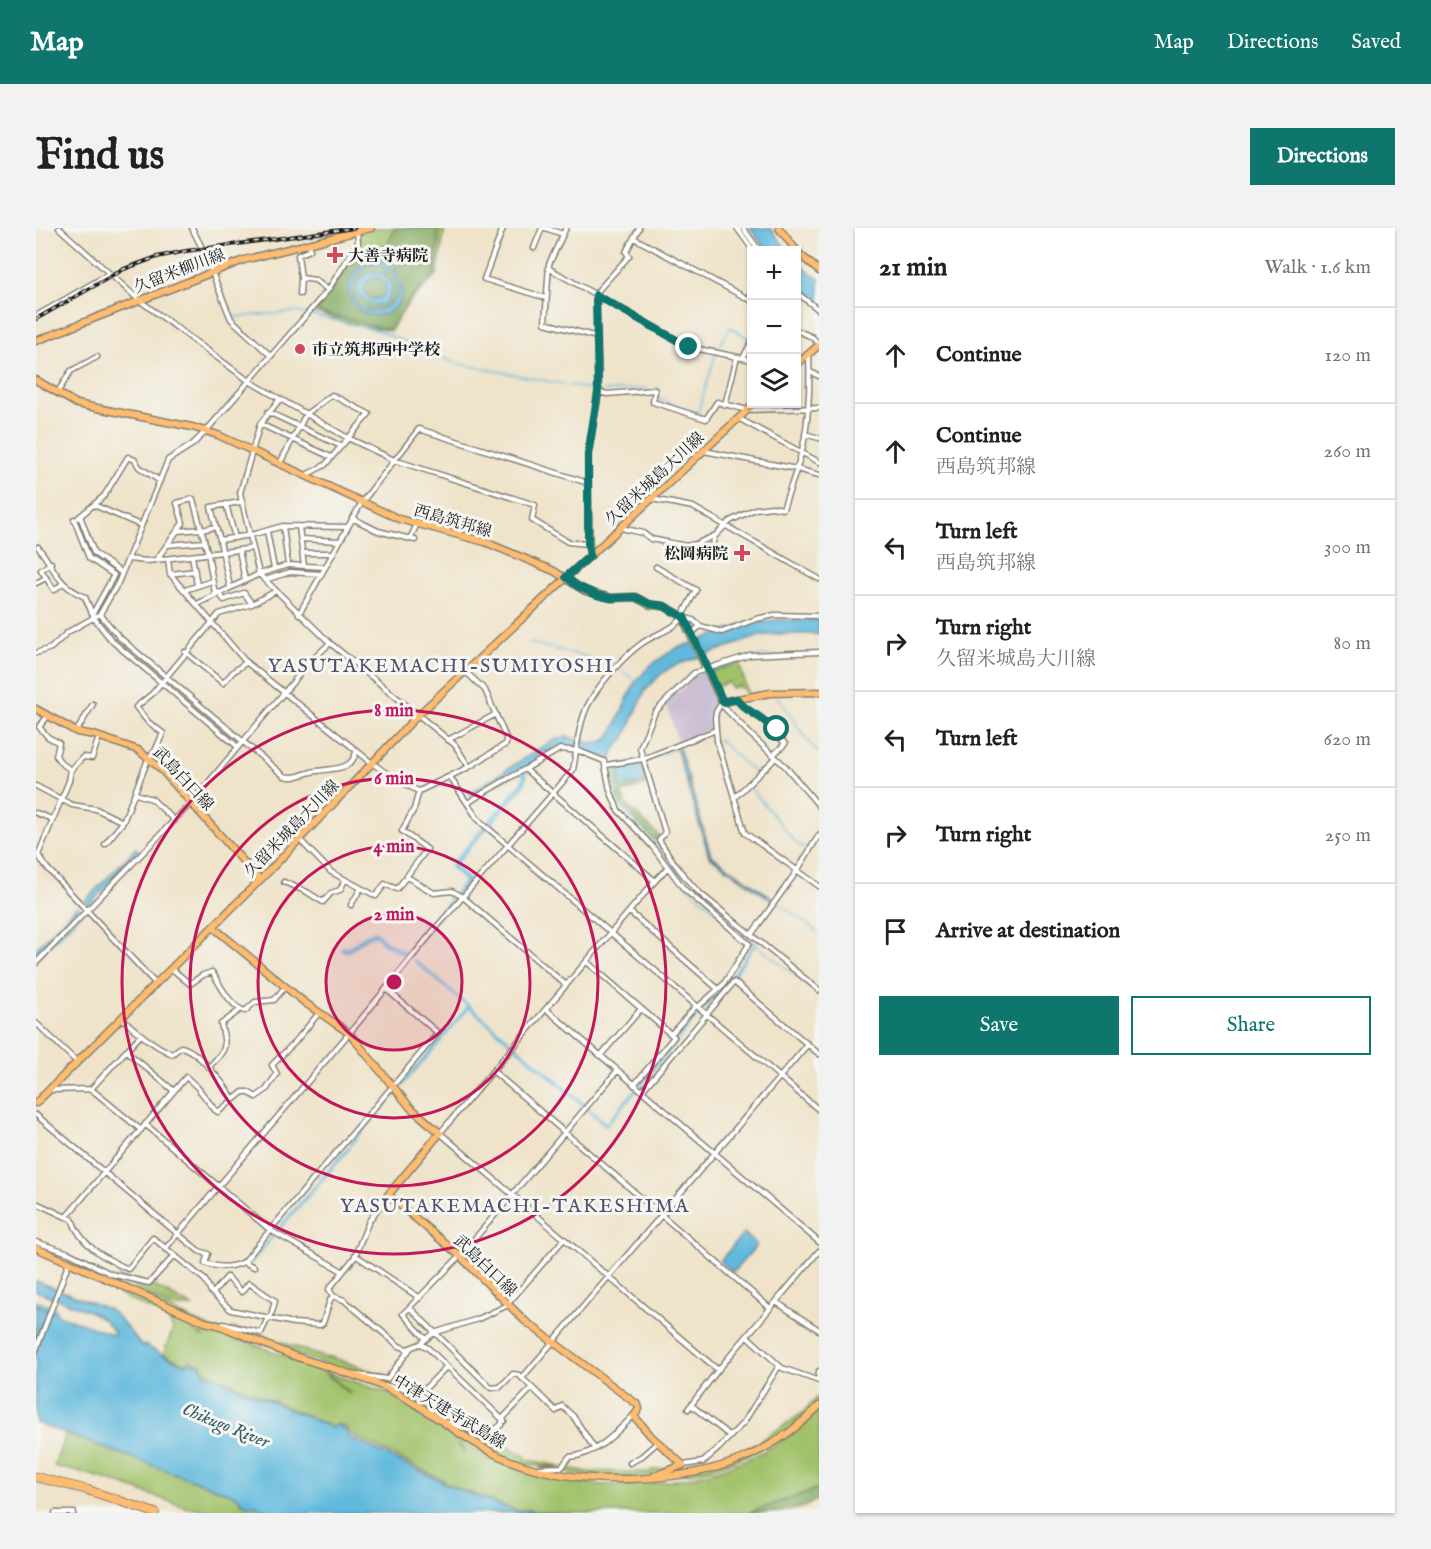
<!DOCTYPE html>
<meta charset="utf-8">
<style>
body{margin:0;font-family:"IM FELL English","Noto Serif JP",serif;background:#f2f2f2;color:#202124}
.controls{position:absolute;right:18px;top:18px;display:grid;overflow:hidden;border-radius:0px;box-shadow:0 2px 4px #0004}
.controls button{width:54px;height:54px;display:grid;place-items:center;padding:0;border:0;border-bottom:2px solid #e0e0e0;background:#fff;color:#202124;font:30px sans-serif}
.stop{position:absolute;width:18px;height:18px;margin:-14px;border:4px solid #0f766e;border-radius:50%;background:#fff}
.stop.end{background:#0f766e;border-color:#fff;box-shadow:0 2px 6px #0008}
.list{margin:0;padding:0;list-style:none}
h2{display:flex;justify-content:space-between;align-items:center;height:78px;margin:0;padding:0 24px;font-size:26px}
h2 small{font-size:20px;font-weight:400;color:#757577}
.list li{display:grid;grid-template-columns:39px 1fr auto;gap:18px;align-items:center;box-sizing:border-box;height:96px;padding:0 24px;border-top:2px solid #e0e0e0}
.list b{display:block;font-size:22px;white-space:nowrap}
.list p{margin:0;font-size:20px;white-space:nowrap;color:#757577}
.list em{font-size:20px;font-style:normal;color:#757577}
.actions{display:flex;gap:12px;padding:18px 24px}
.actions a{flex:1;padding:14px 0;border:2px solid #0f766e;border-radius:0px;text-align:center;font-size:21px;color:#0f766e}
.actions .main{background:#0f766e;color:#fff}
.icon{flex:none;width:33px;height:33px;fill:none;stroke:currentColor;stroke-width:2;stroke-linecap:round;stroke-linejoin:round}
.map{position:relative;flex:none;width:783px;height:1285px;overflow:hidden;border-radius:0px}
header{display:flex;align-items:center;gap:36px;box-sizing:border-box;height:84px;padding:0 30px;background:#0f766e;color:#fff}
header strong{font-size:28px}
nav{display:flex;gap:33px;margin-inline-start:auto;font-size:21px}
.intro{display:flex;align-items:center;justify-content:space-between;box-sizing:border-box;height:144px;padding:0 36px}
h1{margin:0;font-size:42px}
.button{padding:15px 27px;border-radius:0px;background:#0f766e;color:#fff;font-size:21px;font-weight:700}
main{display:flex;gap:36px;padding:0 36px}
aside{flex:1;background:#fff;border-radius:0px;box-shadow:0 2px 4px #0004}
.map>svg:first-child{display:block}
.industrial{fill:#ccbfd4}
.green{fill:#a1c26b;stroke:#5e6f44;stroke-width:1.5}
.forest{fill:#80a85f;stroke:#4e623e;stroke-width:1.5}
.water{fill:#60b9dd;stroke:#3e6a7c;stroke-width:1.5;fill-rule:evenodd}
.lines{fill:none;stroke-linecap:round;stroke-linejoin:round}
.stream{stroke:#60b9dd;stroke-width:1.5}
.canal{stroke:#60b9dd;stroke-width:3}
.river{stroke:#60b9dd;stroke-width:5}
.minor-casing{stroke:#868072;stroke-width:7}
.major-casing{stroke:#868072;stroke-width:9}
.highway-casing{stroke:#868072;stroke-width:10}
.minor{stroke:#fff;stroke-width:4}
.major{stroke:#febc70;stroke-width:6}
.highway{stroke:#febc70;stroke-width:8}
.rail-casing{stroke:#1c1c1c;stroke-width:4}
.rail{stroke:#f6f6f2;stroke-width:1.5;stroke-dasharray:4.5;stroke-linecap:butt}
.route{stroke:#0f766e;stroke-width:8}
.ring{fill:none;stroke:#c2185b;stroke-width:3}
.poi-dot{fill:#d1495b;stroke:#f6f6f2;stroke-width:2}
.labels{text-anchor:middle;stroke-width:6;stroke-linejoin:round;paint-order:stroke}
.poi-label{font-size:16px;font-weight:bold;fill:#1c1c1c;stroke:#f6f6f2;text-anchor:start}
.street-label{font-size:16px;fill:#1c1c1c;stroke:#f6f6f2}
.water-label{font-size:18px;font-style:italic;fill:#375b69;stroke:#f6f6f2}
.quarter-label{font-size:20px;letter-spacing:1.5px;fill:#544f6a;stroke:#f6f6f2}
.centre{fill:#c2185b;stroke:#f6f6f2;stroke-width:3}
.ring-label{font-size:18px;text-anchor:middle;font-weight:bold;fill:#c2185b;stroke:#f6f6f2;stroke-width:6;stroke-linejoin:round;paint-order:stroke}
</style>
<header>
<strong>Map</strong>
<nav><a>Map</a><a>Directions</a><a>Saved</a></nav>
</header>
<div class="intro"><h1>Find us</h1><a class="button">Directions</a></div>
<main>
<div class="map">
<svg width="783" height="1285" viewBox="0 0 783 1285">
<rect width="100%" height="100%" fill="#f6f6f2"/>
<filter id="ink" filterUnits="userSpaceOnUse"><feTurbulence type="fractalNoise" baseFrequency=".0167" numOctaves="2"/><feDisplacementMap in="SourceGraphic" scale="12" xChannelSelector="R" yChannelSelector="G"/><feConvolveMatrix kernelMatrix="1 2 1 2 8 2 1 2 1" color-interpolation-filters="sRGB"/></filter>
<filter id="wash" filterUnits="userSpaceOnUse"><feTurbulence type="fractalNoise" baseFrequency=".008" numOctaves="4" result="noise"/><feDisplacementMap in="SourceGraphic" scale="24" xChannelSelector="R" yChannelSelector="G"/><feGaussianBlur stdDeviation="1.35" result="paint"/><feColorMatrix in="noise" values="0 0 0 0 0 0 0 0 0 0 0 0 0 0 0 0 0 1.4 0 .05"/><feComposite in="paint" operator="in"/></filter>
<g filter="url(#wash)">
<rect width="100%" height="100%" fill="#efe3c9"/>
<path class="industrial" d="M670 444 684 476 679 483 678 501 642 516 631 477 658 448Z"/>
<path class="green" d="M342 0H409L401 47 373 74 354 103 311 95 276 83C297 63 309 37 323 12V5Z
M703 435 712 466 703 458 695 460 692 454 680 459 674 444Z
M577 537H582L610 554 611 552 613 556 585 565 590 576 622 607 619 612 586 578 580 563Z
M80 1048 116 1057 157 1079H139L110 1066Z
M85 1059C105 1068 133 1075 148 1091 154 1098 159 1107 168 1109L144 1086 178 1101 285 1142 311 1164 315 1165 290 1144 349 1164 371 1175 410 1201 428 1224V1221L415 1204C445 1224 474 1241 509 1249 597 1270 720 1250 783 1182V1260L713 1285H507L491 1282 480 1283 407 1254V1252L314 1206 311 1200 301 1196 296 1199 168 1143 165 1136 155 1132 150 1136 127 1126 137 1102 131 1089 82 1066Z
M195 1100 227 1107 290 1130 295 1129 351 1148 346 1149 332 1145 318 1146 261 1127Z
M356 1160 373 1162 386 1167 428 1195 440 1199 449 1206 406 1190Z
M783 1168V1175C751 1207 711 1232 667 1242 651 1246 635 1246 620 1248L648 1239 686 1232 717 1218 764 1187Z
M412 1195 452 1208 489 1228 491 1232 525 1238C516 1238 506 1239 497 1238 471 1235 433 1209 412 1195Z
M30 1206 159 1252 201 1268 207 1275 214 1278 219 1277 236 1285H175L162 1280H152L67 1250 18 1238Z
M640 1239 610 1249 562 1250 503 1240H530L553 1244 575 1243 578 1244H614L615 1242Z"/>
<path class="forest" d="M359 0H400L403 5 399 46 377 67 355 102 281 84 310 39 352 16Z
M783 1260V1273H778C765 1285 732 1285 713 1285Z"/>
<path class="water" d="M714 0H734L751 22H730Z
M341 33C373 39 375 83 343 87 311 91 301 48 329 35L330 39C322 44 316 51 317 62 319 105 387 72 353 43 347 38 339 39 333 35Z
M760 34 783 51V76L761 58Z
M336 44C348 44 359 52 355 65 346 98 297 57 336 44ZM339 49 348 54 350 61 347 68 340 71 333 70 328 61 332 52Z
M738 392H783V406H740L724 408 637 438 624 447 609 463 588 511 577 523 575 534 537 518H522L483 544 435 570 432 566 517 512 531 509 555 515 569 513 577 503 599 454 615 437 628 428 639 421 704 398Z
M643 519 675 627 738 671 737 673 673 628 640 520Z
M605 534 610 554 584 560 582 537Z
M100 620 103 624 52 678 48 674Z
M41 678 47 683 0 732V721Z
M708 1005 721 1017 697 1044 684 1033Z
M0 1053 72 1081 80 1087 107 1119 109 1117 123 1125 149 1137 154 1134 164 1137 168 1145 296 1200 300 1197 310 1202 313 1209 417 1259 473 1281 480 1283 491 1282 516 1285H236L219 1277 214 1278 206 1275 201 1268 0 1195V1107L6 1108 0 1106V1078L17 1084 0 1077V1073L19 1080 22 1087 78 1107 79 1105 66 1090 53 1083 0 1063Z"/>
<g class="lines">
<path class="stream" d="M179 45 195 86 200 89 258 84 276 87 343 103 419 135 563 163
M619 160H622L623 172 662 185 681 122 694 99 713 111 716 106
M568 163 611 161
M494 415 580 436
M675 442 715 429 783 426
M587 443 597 451
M657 448 669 444
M741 468 774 516 783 525
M629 477 641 464
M682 511 720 546
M611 533 641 520
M574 538 582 575 621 616 650 657 719 716 783 766
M717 554 713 558 760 615 772 622
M741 674 783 705
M0 1256 19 1259
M23 1260 101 1284"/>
<path class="canal" d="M378 732 477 816
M666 782 688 760 719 716
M408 808 433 778
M480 819 549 878
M603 859 663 785
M363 860 406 811
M551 880 570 897 601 861
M315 916 360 865
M241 1003 313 920
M215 1034 237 1008"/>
<path class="river" d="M307 721 312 722 331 708 339 705 347 713 370 727 431 653 416 638 487 556 489 548 486 539"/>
</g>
</g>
<g filter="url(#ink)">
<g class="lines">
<g class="minor-casing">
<path id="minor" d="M23 0 103 72 213 153 244 171 312 210 358 232 499 277 496 292 532 314 552 316
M156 0 166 20 195 91 235 128
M467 0 448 51 510 70
M509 0 527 6
M530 0 513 36 509 95 561 109
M701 0 717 22
M707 0 723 22
M598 10 716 73
M498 20 506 0
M512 40 653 119 716 132
M265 50 279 52 292 62
M760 64 783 82
M264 66 265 50 262 27 274 22 272 16
M559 66 593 28 590 24 603 0
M0 88 73 46
M760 102 776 109 783 116
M707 130 716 113
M774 144 783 148
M563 164 571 166 619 162 617 174 670 191 681 174 711 182 783 180
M21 165 35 143 61 129
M244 171 224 196 204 265 223 346 294 415 419 517 433 539
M689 177 701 129
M232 184 305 218
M702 190 783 234
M224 196 295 229
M769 206 783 210
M668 223 761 241 783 247
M244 235 270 186 296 167 333 186 289 237 270 247
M616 271 657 279 783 351
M190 276 199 310
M58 277 104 297
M44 288 58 325 86 345
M42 290 68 268 92 229 99 232 103 239 124 253
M316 290 342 303 379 312
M38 291 53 330 78 347 57 385
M247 298 252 337
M180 299 184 312 215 307 247 298 311 299
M263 299 268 338
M585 300 607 305 615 311 650 318 660 316 680 307 694 293 719 281 736 279 747 281C755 257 765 233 769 208 773 182 774 153 773 127
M165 302 180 299 175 279 205 274
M142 303 165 301
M231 303 238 341
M265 311 303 313
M374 311 381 296
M184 313 194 359
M131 317 168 314
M2 319C20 342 20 356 49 369L58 390 76 413 202 519
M203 322 216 320
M267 325H296
M156 328 161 357
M554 328 552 227 563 164 560 67
M672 330 679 308
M92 331 111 333 203 322 209 352
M132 331 134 346 210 434 336 535 353 547 380 562 383 563 433 539 470 516V510L449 462 429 443
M120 332 147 295 141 275 157 271 172 326 179 366
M15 335 5 342 18 362 26 356
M620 339 660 362 646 388
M134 346 159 343
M229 352 254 344 285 346
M0 355 10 350
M149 362 176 353
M182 364 188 372 208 365 216 376
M161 376 223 346 252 337 289 339
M64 386 83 409 248 548C260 552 269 544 281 543 297 540 316 543 320 524
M263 386 326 274 383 201 552 255
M656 405 664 398 686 404 720 391 739 387 783 388
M149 424 187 455 198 443 211 434
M783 424 714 427 658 445 619 484 604 520 629 604 623 612C636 632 648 651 666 667L783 762
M0 425 15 420 32 404 64 386 82 355 132 232 157 216 170 203 292 62 322 15 321 4
M701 472C710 486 725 486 736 501H741L746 509 745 511 749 516 737 527
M686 474 680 484 679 490 681 513 709 605 783 658
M686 477 714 506 749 538 783 578
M12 488 3 499 12 509 23 515 20 528 25 535 35 542
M40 504 57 476
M63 509 56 530 47 529 35 542 33 553 2 627 11 640 120 756
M412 512 460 486
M570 537 607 531 680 502
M490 542 619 653 404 905 682 1142
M414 549 441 590 447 596 783 882
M0 558 36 577 60 581 87 594 113 529 119 523 127 505 112 494 100 479 116 466 183 386 216 376 240 363
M100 566 116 571 138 592
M698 570 740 530
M432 575C461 555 493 540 524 521L543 523 568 533 574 562 582 582 616 618 648 661 713 716 687 757 662 779
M0 585 16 591
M264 612 295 644 340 668 349 656 361 661 391 621 366 603 378 581 383 563
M69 616 87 594
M371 649 398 665 416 663 427 669 530 757
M619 653 632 639
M248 654 271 664 287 674 295 665 304 662 309 652
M315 677 325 660
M594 684 682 761
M715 707 761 643 783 607
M551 734 638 809 598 857
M0 735 155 575 273 435 294 415
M136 741 154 756 167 747 176 744C184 756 194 779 209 783L219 774 238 772 249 759
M510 781 783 1014
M283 785 259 814 236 837 241 846 230 862 220 869 212 864H207L182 884 179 882 161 859 150 849 30 989 36 991C44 1017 68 1030 92 1041L117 1010 169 1052 175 1064 195 1082 258 1095 284 1097 287 1095 294 1072 297 1068
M86 790C101 805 117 817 136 826L145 819C162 822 187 855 197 870
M0 795 41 834
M635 806 660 778
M104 808 90 823 138 863
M564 828 605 781
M173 839C191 820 191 821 185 796L204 782
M457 843 734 1080
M55 861 105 902
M15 862 55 861 90 823
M606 863 698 754 783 826
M0 887 142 1006 163 1023 172 1026 169 1035C183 1040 194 1040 208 1034L218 1039
M109 896 234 1002 402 805 350 761
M352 967 333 993 318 1030 293 1061 297 1068 308 1072 363 1118 371 1121 384 1116 398 1105 442 1091 470 1078 528 1011
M0 975 30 989
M0 1014 33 1025 75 1046 113 1055 138 1028
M129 1021 321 796 399 701 537 542C541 521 542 499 551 479 561 458 587 429 605 416 618 406 638 402 647 389L657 392 664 398
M319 1027 384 1070
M208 1034 234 1002 306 1043
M177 1065 191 1049 206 1064 213 1055 239 1073 234 1091
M740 1074 783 1102
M374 1080 455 1160 464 1159 477 1146 483 1147 520 1183 526 1178 537 1188 558 1220
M187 1096 225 1105 232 1090
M711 1108 746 1140 783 1153
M389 1110 367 1086 424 1028 581 843
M385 1116 392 1120 468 1193
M0 1122 33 1034
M321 1147 351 1151 374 1121
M486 1150 772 816
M782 1152 783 1143
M350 1158 373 1161 384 1166 411 1138
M655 1177 694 1208
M652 1181 682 1142 783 1023
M409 1194 451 1207 465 1197 468 1189 496 1160
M594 1235 606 1228 622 1214
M647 1237 667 1234 683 1220 708 1194 743 1138
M502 1240 526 1239 533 1229C560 1227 579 1206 597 1188
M19 1285H38"/>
</g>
<g class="major-casing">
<path id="major" d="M743 0 760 22
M760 23 783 43
M0 113 208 32 335 0
M760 137 783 117
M0 152 41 176 156 199 182 207 363 291 449 314 518 343 549 363 575 370 599 369 614 377 628 378 646 388 686 474 734 465 783 464
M0 481 41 504 58 507 102 522 124 540 224 652
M177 699 268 774 313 805 374 879 404 905 352 967 424 1028 489 1093 602 1177 603 1181 598 1188 615 1208 647 1237 618 1248
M0 875 235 641 381 488 718 176
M0 1020 169 1094 182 1097C207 1107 232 1118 258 1128 288 1138 319 1146 348 1159 389 1177 421 1208 461 1227 503 1247 548 1252 594 1251 668 1249 730 1233 783 1178"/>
</g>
<g class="highway-casing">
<path id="highway" d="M0 1249 52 1262 119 1285"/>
</g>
<use href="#minor" class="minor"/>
<use href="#major" class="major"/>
<use href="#highway" class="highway"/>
<g class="rail-casing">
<path id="rail" d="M0 91 88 41 121 29 150 23 318 0"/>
</g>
<use href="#rail" class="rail"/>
</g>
</g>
<g class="lines" filter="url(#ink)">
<path class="route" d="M653 119 560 67 562 164 552 227V316L554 328 530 349 541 358 561 367 575 370 599 369 614 376 628 378 648 389 687 474 701 471C710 485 726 486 736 501H741"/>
</g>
<circle cx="358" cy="754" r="68" fill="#c2185b" fill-opacity=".12"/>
<g class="ring">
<circle cx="358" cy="754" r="68"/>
<circle cx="358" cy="754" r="136"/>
<circle cx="358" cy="754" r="204"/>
<circle cx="358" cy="754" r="272"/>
</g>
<g class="poi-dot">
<path d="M296 18h6v6h6v6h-6v6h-6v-6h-6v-6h6z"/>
<circle cx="264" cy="121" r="6"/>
<path d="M703 316h6v6h6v6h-6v6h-6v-6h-6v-6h6z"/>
</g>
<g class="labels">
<g class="poi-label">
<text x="312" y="33">大善寺病院</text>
<text x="276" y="127">市立筑邦西中学校</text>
<text x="692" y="331" text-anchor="end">松岡病院</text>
</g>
<g class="street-label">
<text transform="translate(143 42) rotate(-21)" y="6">久留米柳川線</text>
<text transform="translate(618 250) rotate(-43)" y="6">久留米城島大川線</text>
<text transform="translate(417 292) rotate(16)" y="6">西島筑邦線</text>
<text transform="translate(148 550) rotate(47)" y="6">武島白口線</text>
<text transform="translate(255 600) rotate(-46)" y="6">久留米城島大川線</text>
<text transform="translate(450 1037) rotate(44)" y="6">武島白口線</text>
<text transform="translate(414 1183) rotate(31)" y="6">中津天建寺武島線</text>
</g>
<g class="water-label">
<text transform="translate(190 1197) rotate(22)" y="6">Chikugo River</text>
</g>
<g class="quarter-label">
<text x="405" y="444">YASUTAKEMACHI-SUMIYOSHI</text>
<text x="479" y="984">YASUTAKEMACHI-TAKESHIMA</text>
</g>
</g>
<circle cx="358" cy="754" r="9" class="centre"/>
<g class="ring-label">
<text x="358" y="488">8 min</text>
<text x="358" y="556">6 min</text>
<text x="358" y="624">4 min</text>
<text x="358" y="692">2 min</text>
</g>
</svg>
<div class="controls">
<button>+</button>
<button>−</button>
<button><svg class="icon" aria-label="layers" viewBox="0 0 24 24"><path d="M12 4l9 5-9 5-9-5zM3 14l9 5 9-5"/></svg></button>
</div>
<div class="stop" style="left:741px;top:501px"></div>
<div class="stop end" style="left:653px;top:119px"></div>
</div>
<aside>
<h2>21 min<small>Walk · 1.6 km</small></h2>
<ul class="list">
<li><svg class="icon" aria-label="ahead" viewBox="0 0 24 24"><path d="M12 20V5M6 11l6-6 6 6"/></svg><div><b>Continue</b></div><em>120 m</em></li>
<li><svg class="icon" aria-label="ahead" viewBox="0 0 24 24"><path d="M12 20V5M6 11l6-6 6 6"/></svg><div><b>Continue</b><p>西島筑邦線</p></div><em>260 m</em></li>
<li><svg class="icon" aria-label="left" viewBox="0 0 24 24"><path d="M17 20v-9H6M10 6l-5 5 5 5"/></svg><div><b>Turn left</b><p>西島筑邦線</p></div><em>300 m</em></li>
<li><svg class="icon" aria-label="right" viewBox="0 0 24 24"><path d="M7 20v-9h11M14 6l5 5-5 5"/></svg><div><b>Turn right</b><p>久留米城島大川線</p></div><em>80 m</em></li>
<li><svg class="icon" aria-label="left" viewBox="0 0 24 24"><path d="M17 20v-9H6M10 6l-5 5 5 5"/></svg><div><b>Turn left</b></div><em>620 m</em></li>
<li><svg class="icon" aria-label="right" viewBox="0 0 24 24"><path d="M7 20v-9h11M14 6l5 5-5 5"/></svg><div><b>Turn right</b></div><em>250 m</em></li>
<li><svg class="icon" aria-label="arrive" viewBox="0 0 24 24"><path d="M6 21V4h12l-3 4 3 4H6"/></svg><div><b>Arrive at destination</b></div></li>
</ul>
<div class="actions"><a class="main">Save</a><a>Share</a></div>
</aside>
</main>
